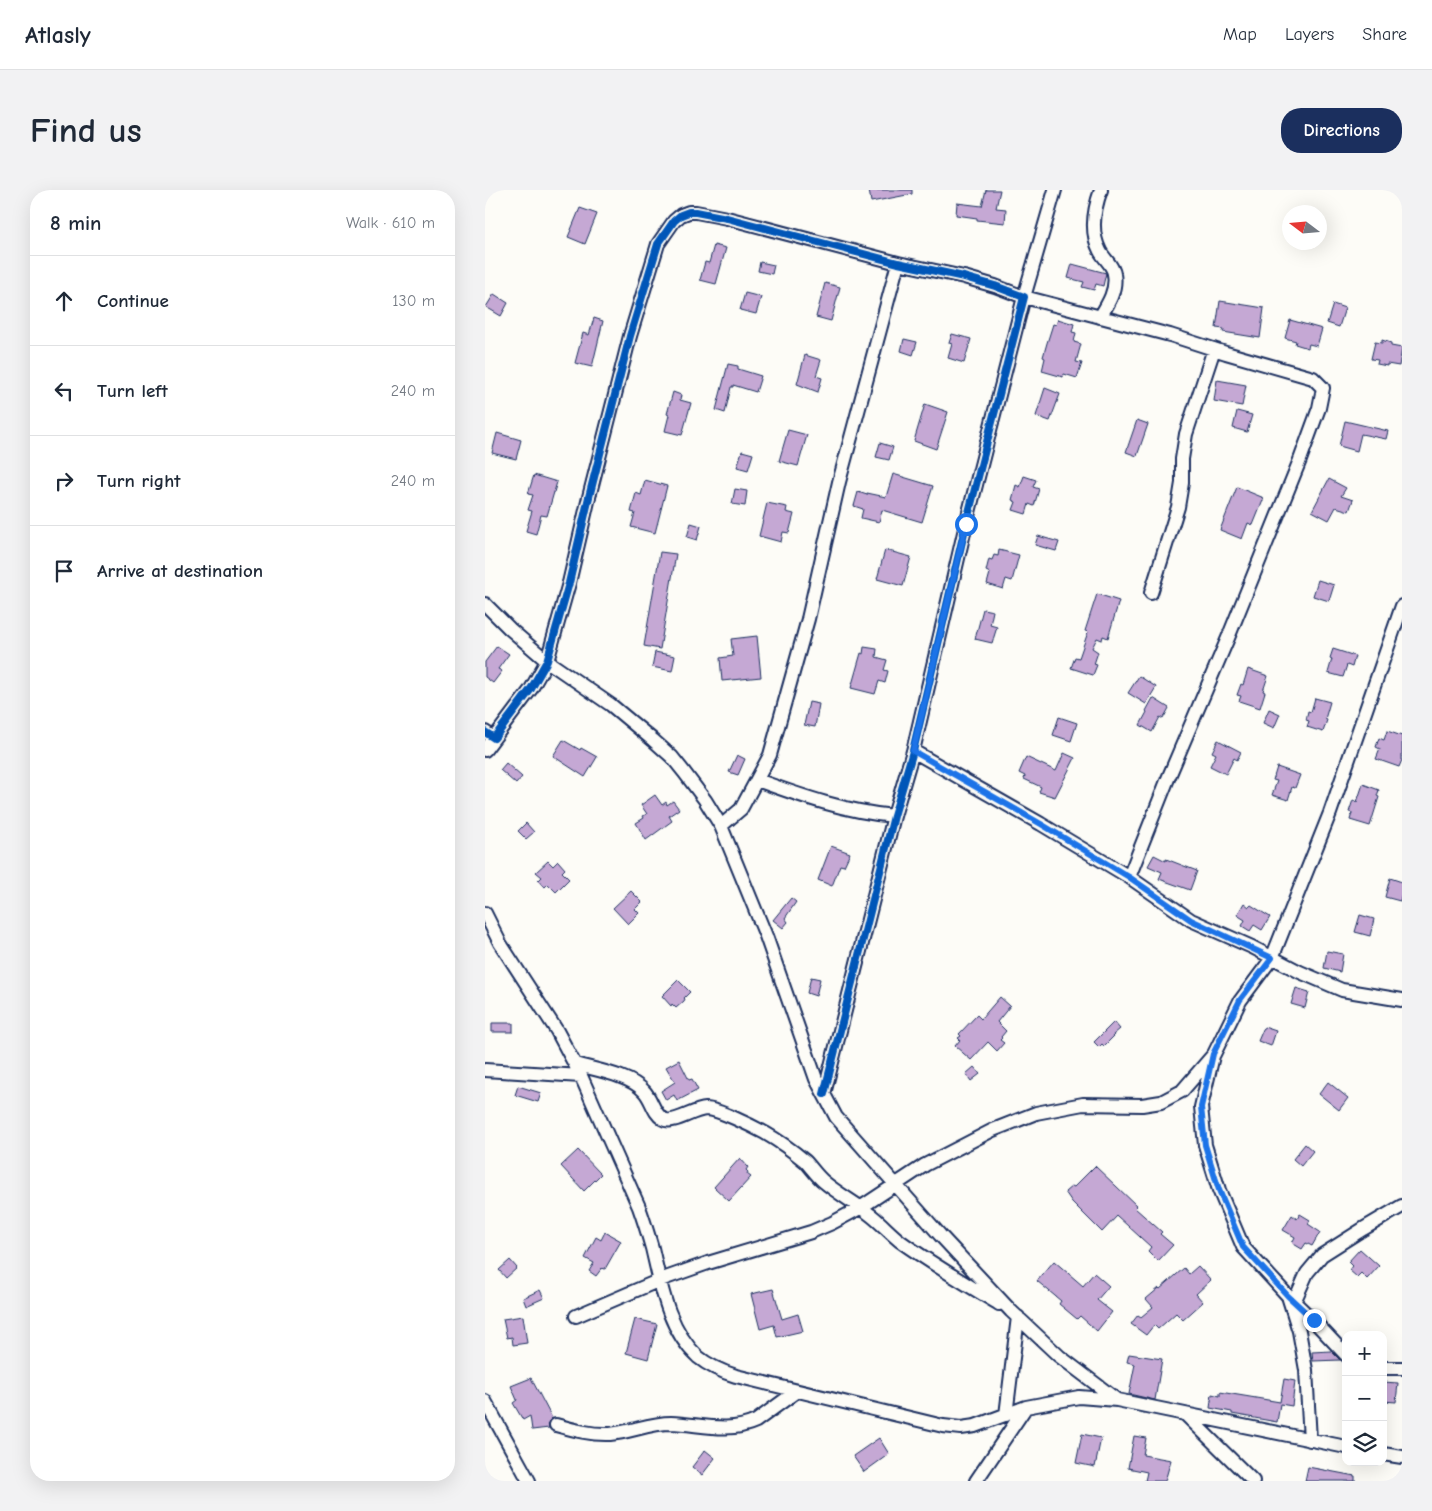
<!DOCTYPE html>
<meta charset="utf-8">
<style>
body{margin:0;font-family:"Comic Neue",sans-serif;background:#f2f2f3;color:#1f2937}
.controls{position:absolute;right:15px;bottom:15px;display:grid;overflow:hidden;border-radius:10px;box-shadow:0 5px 20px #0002}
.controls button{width:45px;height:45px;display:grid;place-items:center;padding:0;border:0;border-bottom:1px solid #e0e1e3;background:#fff;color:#1f2937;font:25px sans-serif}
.compass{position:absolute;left:797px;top:15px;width:45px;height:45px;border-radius:50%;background:#fff;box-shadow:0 5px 20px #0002;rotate:286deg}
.stop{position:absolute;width:15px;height:15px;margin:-11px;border:4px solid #1a73e8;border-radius:50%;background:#fff}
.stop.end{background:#1a73e8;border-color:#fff;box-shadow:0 1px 5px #0008}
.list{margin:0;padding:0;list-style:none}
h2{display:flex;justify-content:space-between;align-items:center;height:65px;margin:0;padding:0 20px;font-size:21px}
h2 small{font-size:16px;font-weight:400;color:#747a83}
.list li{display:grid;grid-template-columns:32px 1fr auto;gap:15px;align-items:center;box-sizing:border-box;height:90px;padding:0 20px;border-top:1px solid #e0e1e3}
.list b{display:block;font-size:19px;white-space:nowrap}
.list em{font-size:16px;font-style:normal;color:#747a83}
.icon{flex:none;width:28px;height:28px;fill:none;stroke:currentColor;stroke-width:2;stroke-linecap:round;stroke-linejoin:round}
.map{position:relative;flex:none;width:917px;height:1291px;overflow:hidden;border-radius:20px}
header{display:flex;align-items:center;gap:30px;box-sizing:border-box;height:70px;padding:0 25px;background:#fff;border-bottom:1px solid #e0e1e3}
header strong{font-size:24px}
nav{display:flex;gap:28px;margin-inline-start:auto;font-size:18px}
.intro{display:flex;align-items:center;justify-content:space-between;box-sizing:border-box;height:120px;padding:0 30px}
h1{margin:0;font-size:35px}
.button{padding:12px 22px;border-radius:20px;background:#1b2f5e;color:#fff;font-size:18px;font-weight:700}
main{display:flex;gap:30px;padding:0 30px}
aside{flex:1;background:#fff;border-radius:20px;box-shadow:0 5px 20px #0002}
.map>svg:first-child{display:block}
.building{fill:#c5a8d4;stroke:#1b2f5e}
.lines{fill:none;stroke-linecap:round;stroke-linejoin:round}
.minor-casing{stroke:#1b2f5e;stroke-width:16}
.minor{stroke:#fdfcf7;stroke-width:12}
.cycleway-casing{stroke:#fdfcf7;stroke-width:11}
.cycleway{stroke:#0057b8;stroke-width:8}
.route{stroke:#1a73e8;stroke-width:6}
</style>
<header>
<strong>Atlasly</strong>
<nav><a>Map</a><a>Layers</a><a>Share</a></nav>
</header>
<div class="intro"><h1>Find us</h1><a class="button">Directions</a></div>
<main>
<aside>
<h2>8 min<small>Walk · 610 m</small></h2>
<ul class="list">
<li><svg class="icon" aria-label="ahead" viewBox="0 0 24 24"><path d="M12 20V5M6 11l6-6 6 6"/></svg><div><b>Continue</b></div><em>130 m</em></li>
<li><svg class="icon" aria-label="left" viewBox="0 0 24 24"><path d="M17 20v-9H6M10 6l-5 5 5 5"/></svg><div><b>Turn left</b></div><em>240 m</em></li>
<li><svg class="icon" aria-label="right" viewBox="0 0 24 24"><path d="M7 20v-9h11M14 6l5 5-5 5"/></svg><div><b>Turn right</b></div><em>240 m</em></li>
<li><svg class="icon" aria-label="arrive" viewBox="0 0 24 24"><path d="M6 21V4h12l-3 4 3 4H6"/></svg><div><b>Arrive at destination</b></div></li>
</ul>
</aside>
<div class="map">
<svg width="917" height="1291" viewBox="0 0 917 1291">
<rect width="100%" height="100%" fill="#fdfcf7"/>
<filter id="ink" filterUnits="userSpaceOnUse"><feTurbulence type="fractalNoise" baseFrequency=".02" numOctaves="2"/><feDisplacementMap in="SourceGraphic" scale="10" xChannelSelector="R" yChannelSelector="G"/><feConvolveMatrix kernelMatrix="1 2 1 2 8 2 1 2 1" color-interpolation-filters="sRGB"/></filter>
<g filter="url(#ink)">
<path class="building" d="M384 0H427V4L386 12Z
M501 0H515L511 18 521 19 520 33 492 30V28L471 25 472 13 497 16Z
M95 18 112 24 100 54 83 47Z
M229 55 241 58 231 94 215 90 220 72 224 73Z
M275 72 289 75 287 84 273 81Z
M587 74 621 83 618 96 611 94 609 100 597 97 599 92 583 88Z
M340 93 355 97 346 131 331 127Z
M260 103 276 107 271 124 255 120Z
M9 104 23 113 16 126 1 117Z
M735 111 779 118 775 148 738 142 739 139 731 138Z
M848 114 860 118 854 137 842 133Z
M109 128 118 131 107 177 90 173 98 143 104 145Z
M573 129 589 134 587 142 591 143 589 152 596 154 591 172 597 173 592 188 579 184 578 187 557 181 560 168 558 167 562 153 568 134 571 135Z
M805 130 837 139 832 156 824 154 823 158 810 154 811 151 800 148Z
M467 144 486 149 479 173 463 168 467 154 464 153Z
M419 149 432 152 428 165 416 161Z
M897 150 906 153V156L917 158 914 176 902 174V176L892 174 893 170 886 169 890 152 897 153Z
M320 165 336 170 331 186 337 188 333 202 312 194Z
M243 174 253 176V179L276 186 271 202 248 195V197H246L240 223 231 220Z
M732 190 761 195 757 216 729 211Z
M560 198 575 204 565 231 551 226Z
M188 202 196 205 195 210 206 213 197 245 180 241 184 225 182 224Z
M440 214 463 222 451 259 429 251Z
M752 221 767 225 762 242 748 238Z
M652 230 663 234 652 266 641 262Z
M860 231 903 241 901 249 876 244 872 261 854 256Z
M303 240 322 245 313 276 294 271Z
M12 243 36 250 31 269 7 263Z
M395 253 408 257 404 270 391 267Z
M257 261 268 264 263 280 252 277Z
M408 284 448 296 437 332 397 320 394 332 376 328 378 319 369 316 373 302 382 305V303L401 307Z
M49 285 72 292 62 326 56 325 51 344 41 341 47 321 43 320 48 305 43 304Z
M539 286 551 290 548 297 554 299 549 316 544 314 541 324 528 320 531 312 527 310 531 295 535 297Z
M844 289 861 298 856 306 868 310 864 321 851 317 844 330 827 321Z
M160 290 182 296 170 343 146 337 150 323 146 322 151 303 156 305Z
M752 297 779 308 768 335 763 333 757 349 735 340Z
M250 299 262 301 260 316 247 314Z
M282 313 302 317 301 322 309 324 304 343 298 342 296 352 274 346Z
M206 333 216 336 212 350 202 347Z
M553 346 574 352 571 361 550 355Z
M400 360 426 367 418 396 392 389Z
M514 360 534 365 527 391 521 389 518 399 502 394 505 383 501 381 504 369 507 370 509 365 513 366Z
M175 362 191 364 175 459 159 456Z
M833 390 849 395 844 411 828 406Z
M612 404 634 411 623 448 618 446 617 450 612 448 607 458 613 462 609 474 612 475 608 485 586 478 590 467 594 468 603 442 600 441Z
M498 419 508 421 505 435 512 437 507 453 490 449Z
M272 446 276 487 237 491 235 468 248 466 246 449Z
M12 456 24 464 13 479 17 481 8 493 0 487V472Z
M379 457 392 459 391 467 402 470 399 480 403 481 400 493 394 491 390 504 366 498 376 463 378 464Z
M848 459 870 466 867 477 862 475 858 487 843 483 847 469 845 468Z
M170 462 190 466 187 481 167 477Z
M763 479 783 486 778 501 780 502 775 518 754 511 756 506 752 505 756 494 758 495Z
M654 486 671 497 661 514 643 503Z
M668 508 684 518 678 529 675 527 667 542 655 535 662 522 661 521Z
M830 508 845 512 840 529 842 530 838 542 822 537 824 531 821 530 823 521 826 522Z
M324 512 334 514 330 537 319 535Z
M784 519 795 524 789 538 778 533Z
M574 527 592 533 586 551 568 545Z
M902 541 917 546V570L914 577 891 569 895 559 891 557 894 548 899 550Z
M78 550 95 560 96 558 112 567 100 587 68 566Z
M733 550 756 562 752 570 749 568 741 584 725 576 731 564 727 562Z
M579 563 590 568 570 607 554 602 556 597 539 589 540 586 534 583 541 567 571 581Z
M252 565 260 569 253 585 244 582Z
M21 573 37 587 31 594 15 580Z
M792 577 815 585 810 598 807 597 803 610 787 605 792 591 788 590Z
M878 594 894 600 892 606 894 607 885 636 865 630 867 623 864 622 868 610 872 612Z
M170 605 177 615 181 612 182 615 188 611 194 619 184 626 187 631 161 650 151 633 159 628 158 626 162 624 156 615Z
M41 633 49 642 41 649 33 641Z
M346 656 365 663 359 676 355 675 347 696 333 690Z
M669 665 681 671V669L712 681 705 700 674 689 677 682 663 676Z
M63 671 68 676 73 671 80 679 77 682 84 689 71 702 63 694 60 697 53 691 57 687 51 682Z
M905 688 917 692V703L915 711 900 707Z
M146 701 157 712 150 719 154 723 143 734 128 718Z
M306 708 311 712 300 728 303 732 298 738 288 730Z
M759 713 764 717 766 715 785 727 777 740 769 735 765 741 757 736 760 730 752 725Z
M875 725 889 729 885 746 870 742Z
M842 761 858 764 855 782 839 778Z
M326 787 335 789 331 806 322 803Z
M193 790 205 802 199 808 200 809 199 811 191 818 187 814 186 816 177 806Z
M811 798 824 802 820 818 806 814Z
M515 807 525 816 512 832 521 841 516 847 517 848 515 850 519 853 512 861 503 852 486 870 470 856 475 850 473 848 476 846 474 844 492 825 496 829Z
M629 832 635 839 628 845 629 846 619 856 617 854 614 857 609 852Z
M7 833H28V842H7Z
M779 837 791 841 786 856 773 851Z
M194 870 204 890 207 889 213 900 192 911 189 905 181 910 176 901 190 892 181 877Z
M489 877 495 884 486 891 481 884Z
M843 892 863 908 854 920 834 904Z
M33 896 56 903 53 912 30 905Z
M820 954 828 961 816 976 808 969Z
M93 960 116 984 99 1001 76 976Z
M255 968 263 977 261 980 263 982 262 984 266 987 244 1011 229 997Z
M610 976 652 1016 650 1018 677 1042 675 1044 688 1055 673 1071 663 1061 666 1057 632 1026 617 1042 587 1012 580 1002 587 996 589 997Z
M815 1024 825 1030 823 1034 835 1042 827 1056 821 1053 817 1059 807 1053 810 1047 798 1040 807 1025 812 1029Z
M120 1042 136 1051 120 1079 117 1078 111 1086 104 1081 109 1073 100 1068 111 1047 116 1050Z
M875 1059 894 1076 882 1089 876 1083 872 1087 864 1080 867 1076 863 1072Z
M25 1070 32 1078 21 1088 14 1080Z
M569 1071 598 1096 609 1083 624 1096 612 1110 627 1122 612 1141 595 1126 592 1129 574 1114 576 1111 552 1091Z
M713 1076 726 1090 711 1104 718 1112 698 1130 691 1123 673 1139 669 1135 661 1145 646 1134 653 1125 656 1127 668 1117 661 1109 674 1098 675 1099 699 1078 704 1084Z
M288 1099 297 1129 313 1124 318 1141 292 1147 289 1135 275 1139 266 1104Z
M55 1100 59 1108 41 1116 38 1108Z
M38 1126 42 1153 28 1155 27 1147 22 1148 18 1129Z
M150 1129 172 1134 163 1169 141 1163Z
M846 1161 855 1170 828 1171 827 1162Z
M644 1164 677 1169 670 1210 644 1204 650 1174 642 1172Z
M46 1188 67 1228 63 1232 64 1238 47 1240 45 1226 38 1230 28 1213 32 1210 26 1196Z
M799 1189 810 1191 807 1216 795 1214 792 1232 747 1224V1222L725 1218 727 1204 735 1206V1202L795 1212Z
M898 1192 913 1193 911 1212 898 1211Z
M597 1244 616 1248 610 1277 591 1273Z
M649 1246 661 1248 658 1265 686 1270 680 1291H660L662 1282 643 1278Z
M394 1248 404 1264 379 1282 368 1266Z
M220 1260 230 1268 217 1285 207 1277Z
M823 1277 870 1286V1291H820Z"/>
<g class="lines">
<g class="minor-casing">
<path id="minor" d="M570 0 539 107 685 145 741 163 828 188 838 198 834 218 815 270 743 448 682 591 644 687
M615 127C623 114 632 100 629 84 628 75 619 69 615 61 605 42 609 19 616 0
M666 403 693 317 697 293V269L701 244 729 159
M0 414 25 439 62 471 126 515 168 550 187 567 199 582 220 610 236 636 281 746 331 889 351 927 455 1045 526 1121 574 1166 632 1210
M0 542 9 548 46 499 62 471 84 393 104 307 145 146 173 54 189 31 196 25 204 22H211L242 28 413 73 479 87 510 96 539 107 481 334 428 561 409 626 339 904
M0 560 9 548
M428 561 556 634 644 687 706 730 767 757 815 782 857 800 917 810
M272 590C316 606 362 622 409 626
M236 636 256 619 285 565 323 429 354 292 413 73
M0 723 15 753 72 841 96 886 154 1017C159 1031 163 1044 167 1058 176 1096 183 1139 213 1167 224 1176 238 1182 251 1186L458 1236 476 1238 490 1236 541 1217
M728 866 716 917 720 955 734 1000 758 1057 803 1106 814 1141 821 1180 825 1250
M90 874C110 880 145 885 159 901 167 909 168 923 178 929 188 935 207 920 221 919 233 919 267 936 280 943 294 951 308 961 320 971 326 977 331 985 338 991 353 1004 371 1013 387 1026 397 1034 405 1043 415 1051 447 1074 481 1094 514 1114
M0 880 96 886
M805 1108 829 1131 861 1165
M809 1112 822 1083 837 1065 878 1039 917 1016
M91 1126 175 1090 223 1073 326 1042 347 1033 375 1018 440 975 508 940 551 923 598 914 657 915 676 912 697 901 729 864 755 811 787 768 845 623 917 416
M898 1178H917
M0 1211 44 1291
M700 1224 768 1291
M521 1225 533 1127
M71 1235C89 1240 107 1245 125 1244 146 1242 165 1233 186 1233 215 1234 243 1244 271 1231L312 1201
M898 1264 917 1267
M491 1291 541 1217 594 1207 632 1210 861 1257"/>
</g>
<use href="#minor" class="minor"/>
<g class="cycleway-casing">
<path id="cycleway" d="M0 542 9 548 46 499 62 471 84 393 104 307 145 146 173 54 189 31 196 25 204 22H211L242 28 413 73 479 87 510 96 539 107 481 334 428 561 409 626 339 904"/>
</g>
<use href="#cycleway" class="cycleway"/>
</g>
</g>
<g class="lines" filter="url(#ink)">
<path class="route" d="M481 334 428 561 556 634 644 687 706 730 787 768 755 810 728 864 716 917 720 955 734 1000 758 1057 803 1106 829 1130"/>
</g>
</svg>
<div class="controls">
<button>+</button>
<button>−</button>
<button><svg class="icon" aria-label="layers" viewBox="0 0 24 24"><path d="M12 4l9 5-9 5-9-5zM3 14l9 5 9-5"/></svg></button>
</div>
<svg class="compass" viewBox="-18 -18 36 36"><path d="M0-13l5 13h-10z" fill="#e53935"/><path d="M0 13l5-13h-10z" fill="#747a83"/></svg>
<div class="stop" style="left:481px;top:334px"></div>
<div class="stop end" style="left:829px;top:1130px"></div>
</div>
</main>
